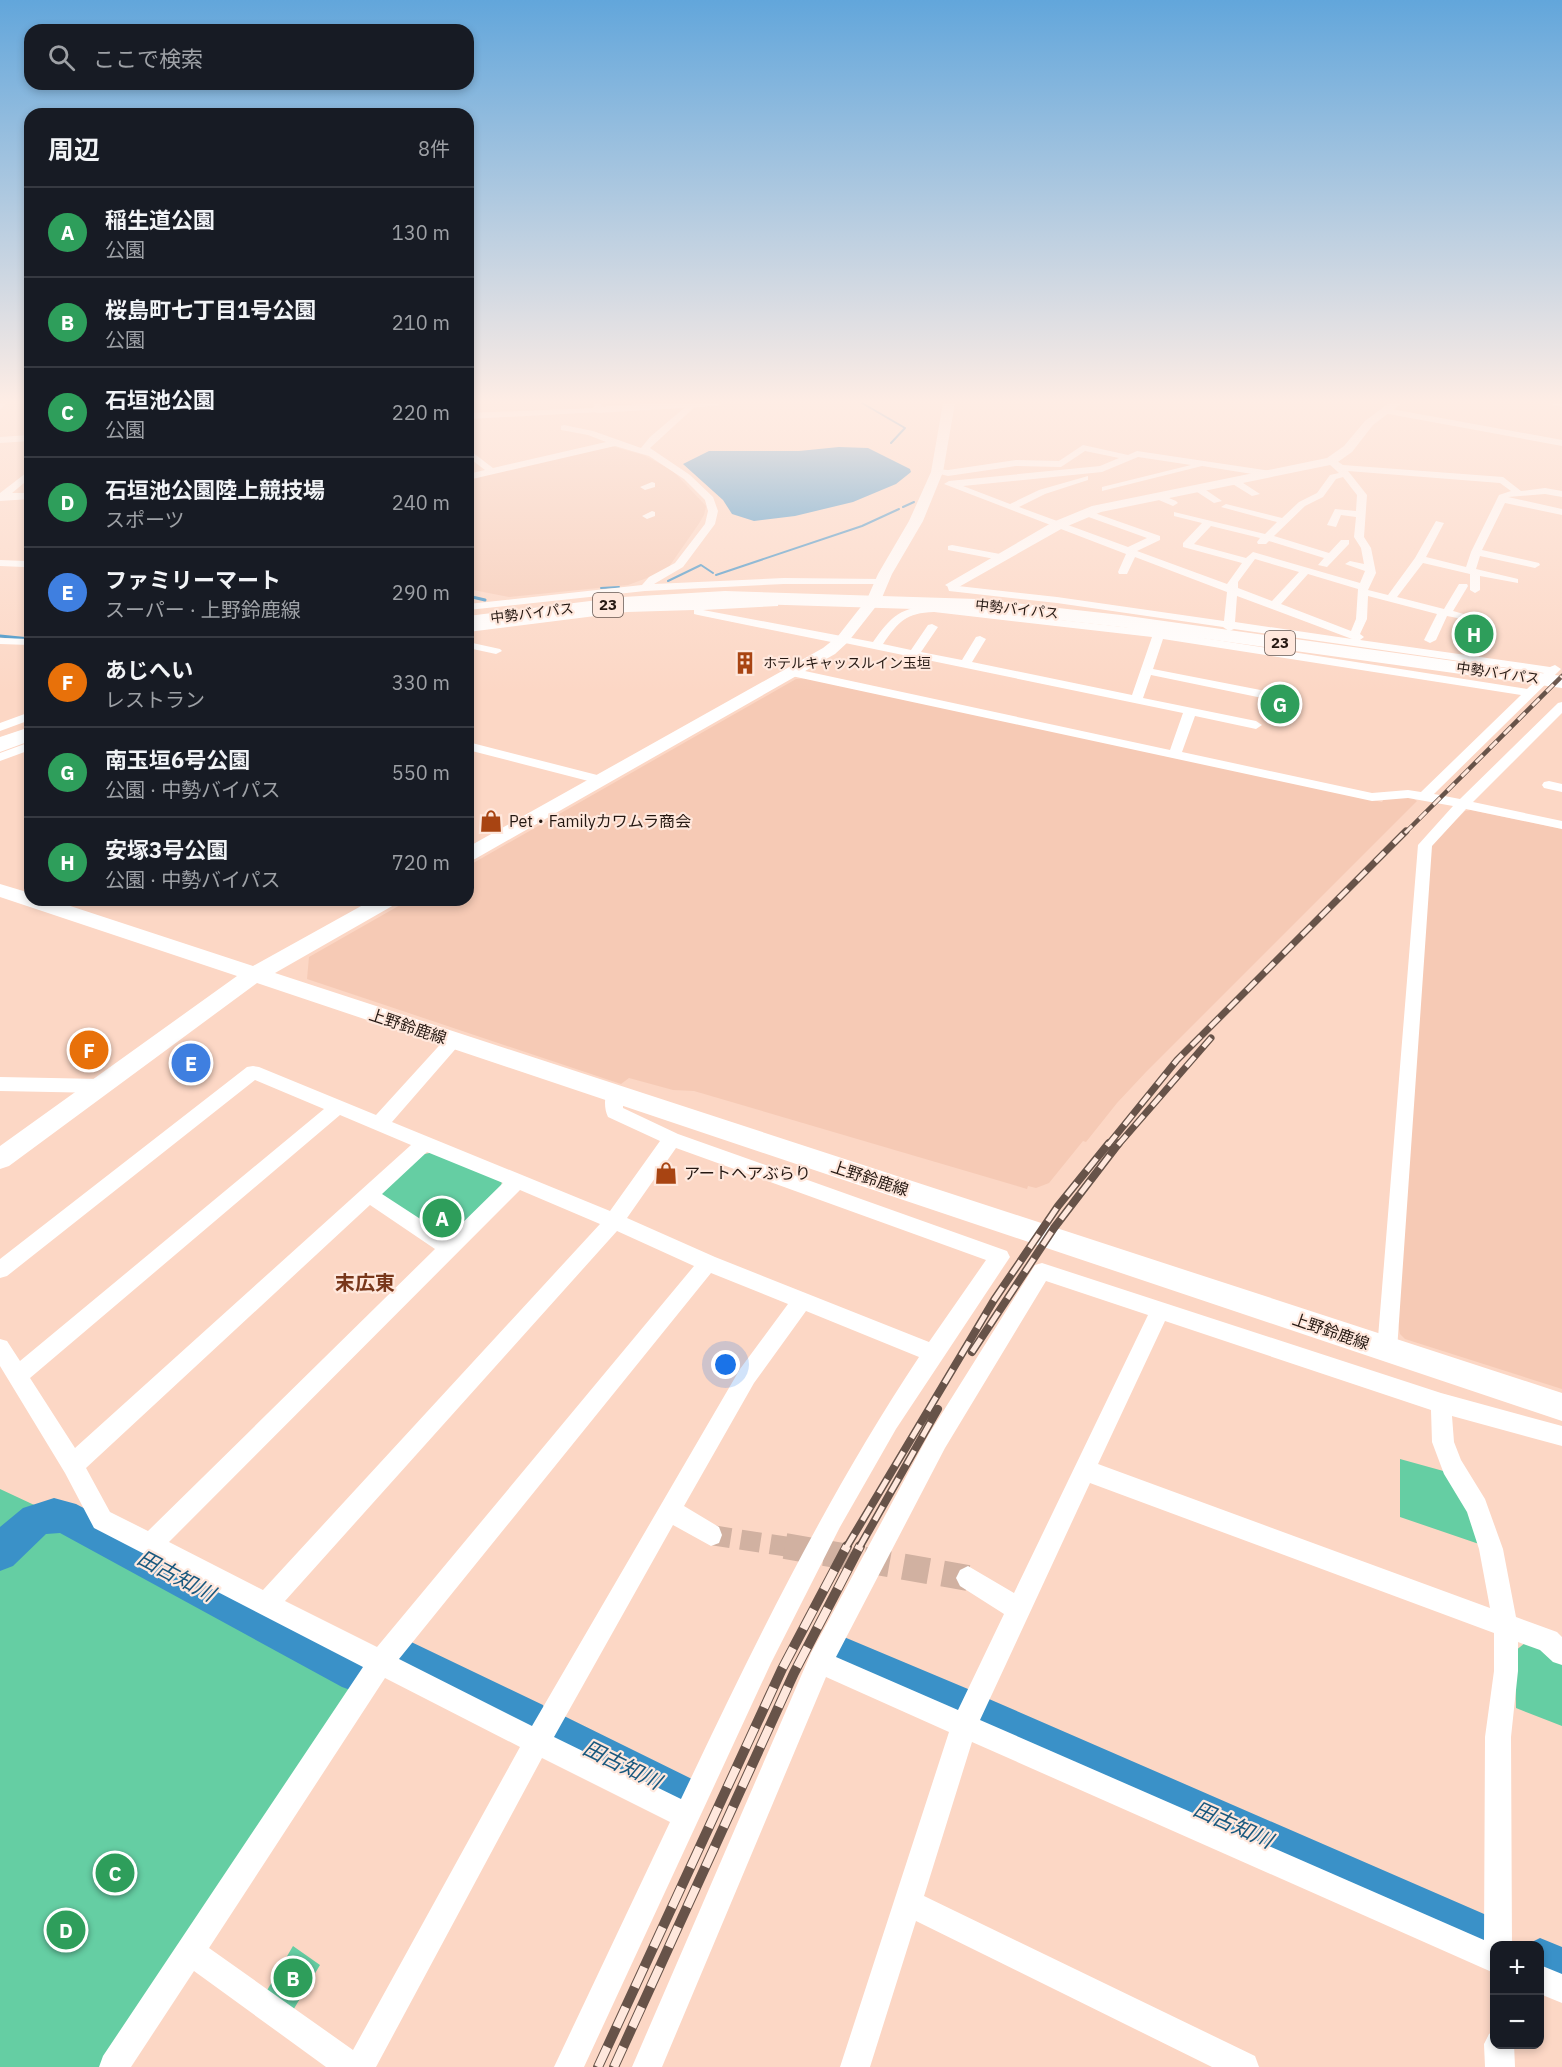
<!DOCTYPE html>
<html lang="ja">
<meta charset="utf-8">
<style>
body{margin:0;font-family:"IBM Plex Sans","Noto Sans JP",sans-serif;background:#20242c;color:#f1f3f6}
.controls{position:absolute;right:18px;bottom:18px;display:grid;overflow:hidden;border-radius:12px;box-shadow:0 3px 9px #0003}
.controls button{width:54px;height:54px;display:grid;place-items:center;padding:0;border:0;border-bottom:2px solid #363941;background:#171b24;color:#f1f3f6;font:30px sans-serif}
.you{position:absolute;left:726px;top:1365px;width:21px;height:21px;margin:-15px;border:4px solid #fff;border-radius:50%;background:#1a73e8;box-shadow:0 0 0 9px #1a73e833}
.badge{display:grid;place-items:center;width:39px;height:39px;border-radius:50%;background:#d0a48f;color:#fff;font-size:20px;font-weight:700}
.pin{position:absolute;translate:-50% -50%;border:3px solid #fff;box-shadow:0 2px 6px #0006}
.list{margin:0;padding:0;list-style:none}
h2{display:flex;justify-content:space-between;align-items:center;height:78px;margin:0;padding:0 24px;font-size:26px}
h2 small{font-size:20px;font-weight:400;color:#9ea1a6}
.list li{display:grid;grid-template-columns:39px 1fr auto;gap:18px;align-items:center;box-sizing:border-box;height:90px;padding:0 24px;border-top:2px solid #363941}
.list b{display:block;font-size:22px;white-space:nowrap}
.list p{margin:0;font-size:20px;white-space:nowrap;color:#9ea1a6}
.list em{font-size:20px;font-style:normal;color:#9ea1a6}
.icon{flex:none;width:33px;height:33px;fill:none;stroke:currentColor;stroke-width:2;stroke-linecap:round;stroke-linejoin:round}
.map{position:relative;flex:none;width:1562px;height:2067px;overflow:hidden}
.search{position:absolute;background:#171b24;box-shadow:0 3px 9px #0003;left:24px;top:24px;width:450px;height:66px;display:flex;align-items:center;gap:15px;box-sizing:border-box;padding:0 21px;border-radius:18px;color:#9ea1a6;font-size:22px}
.panel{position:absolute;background:#171b24;box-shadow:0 3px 9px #0003;left:24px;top:108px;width:450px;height:798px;border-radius:18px}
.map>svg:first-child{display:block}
.built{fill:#f6cab5}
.green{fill:#65cea3}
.water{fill:#3a91c8}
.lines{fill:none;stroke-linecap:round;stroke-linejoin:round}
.stream-far1{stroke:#3a91c8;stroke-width:2}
.stream{stroke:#3a91c8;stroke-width:3}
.river{fill:#3a91c8;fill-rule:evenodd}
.street-tunnel-far1{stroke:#d1b1a1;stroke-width:20;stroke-dasharray:20 10;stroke-linecap:butt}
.street-tunnel{stroke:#d1b1a1;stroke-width:26;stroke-dasharray:26 14;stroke-linecap:butt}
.street{fill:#fff;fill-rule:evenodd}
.secondary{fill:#fff;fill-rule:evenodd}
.highway{fill:#fff;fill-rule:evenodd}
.rail-far3-casing{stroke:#675349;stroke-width:4.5}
.rail-far2-casing{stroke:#675349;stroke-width:7}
.rail-far1-casing{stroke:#675349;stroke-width:8}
.rail-casing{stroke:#675349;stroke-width:10}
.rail-far3{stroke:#ffe8dd;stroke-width:3;stroke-dasharray:10;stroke-linecap:butt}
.rail-far2{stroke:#ffe8dd;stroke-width:4.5;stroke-dasharray:13;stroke-linecap:butt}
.rail-far1{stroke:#ffe8dd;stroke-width:5;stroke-dasharray:16;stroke-linecap:butt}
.rail{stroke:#ffe8dd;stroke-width:8;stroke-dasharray:22;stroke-linecap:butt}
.labels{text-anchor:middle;stroke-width:4.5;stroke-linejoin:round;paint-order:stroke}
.far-street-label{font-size:14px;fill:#251812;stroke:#ffe8dd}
.far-poi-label{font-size:14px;fill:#251812;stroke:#ffe8dd;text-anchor:start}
.shield{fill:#ffe8dd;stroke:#66564f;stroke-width:1.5}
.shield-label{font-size:15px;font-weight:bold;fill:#251812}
.poi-label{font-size:16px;fill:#251812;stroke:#ffe8dd;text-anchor:start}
.street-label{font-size:16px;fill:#251812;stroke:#ffe8dd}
.quarter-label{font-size:20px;font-weight:bold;fill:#78371b;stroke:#ffe8dd}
.near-water-label{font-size:21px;font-style:italic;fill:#19587e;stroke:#ffe8dd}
</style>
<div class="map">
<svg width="1562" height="2067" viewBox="0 0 1562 2067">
<rect width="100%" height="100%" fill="#fcd7c5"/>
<path class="built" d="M611 446 643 455 672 470 706 506 704 515 698 525 666 571 628 585 509 597 468 589V478Z
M808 678 1382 802 1384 799 1411 797 1417 801 1146 1072 1117 1103 1086 1142 1083 1141 1049 1183 1036 1188 1028 1186 1027 1189 694 1091 673 1090 629 1078 621 1084 307 979 309 957 409 900H468V866L796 679Z
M1471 810 1562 829V1389L1405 1339 1400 1334 1397 1319 1431 845 1465 811Z"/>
<path class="green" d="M434 1152 502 1180 501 1188 448 1241 378 1194 420 1155Z
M1400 1459 1447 1472 1468 1512 1479 1544 1400 1517Z
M0 1489 90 1531 356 1665 360 1679 101 2067H0Z
M1525 1643 1550 1653 1562 1664V1726L1516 1708 1515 1651Z
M293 1946 320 1965 292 2012 266 1992Z"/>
<path class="water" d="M839 447 868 448 910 469 911 472 896 484 853 502 795 516 754 521 732 514 723 500 683 464 709 451H799Z"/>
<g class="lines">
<path class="stream-far1" d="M862 403 905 428 891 443
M903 507 914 502
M716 575 862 526 899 509
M668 581 701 565 713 573
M601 588 619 587"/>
<path class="stream" d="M468 596 485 600
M0 636 30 639"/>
<path class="river" d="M54 1498 76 1504 370 1659 375 1673 370 1687 356 1692 342 1687 60 1533 46 1534 13 1566 0 1571V1527L23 1508Z
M844 1637 968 1689 973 1703 968 1717 954 1722 831 1669 825 1656 831 1643Z
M405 1639 543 1705 549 1719 543 1733 529 1739 403 1677 387 1672 381 1659 387 1646Z
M989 1699 1491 1917 1498 1932 1491 1947 1476 1954 1461 1947 975 1733 969 1719 975 1705Z
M562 1715 696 1781 702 1795 696 1809 682 1815 548 1749 542 1735 548 1721Z
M1540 1938 1562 1947V1992L1540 1982V1946H1524Z"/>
<path class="street-tunnel-far1" d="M711 1535 795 1548"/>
<path class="street-tunnel" d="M785 1546 968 1578"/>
<path class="street" d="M0 403H7L0 409Z
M594 403H602L600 412 468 419V413L593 408Z
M690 403 698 404 650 448 690 475 713 497 718 511 715 524 683 567 654 584 784 578 882 579 886 580V584H784L645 591 468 610V604L642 585 649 577 675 563 705 524 708 511 705 500 684 479 649 456 615 446 468 480V474L485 470 468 457V449L493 468 606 442 588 435 561 430V426L564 425 593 431 641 448 650 437Z
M1552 403H1562V407L1553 405Z
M1386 408 1562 440V446L1383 413V409Z
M30 435V441L0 443V437Z
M1083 445 1128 455 1137 451 1271 471 1276 474 1271 477 1202 466 1102 491V487L1191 465 1138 457 1102 472 963 486 1010 504 1039 490 1088 476V480L1045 494 1019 507 1128 547 1147 538 1083 515V511H1089L1160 536V540L1137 551 1227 584 1242 563 1183 547V543L1202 523 1174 516V512L1265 534 1277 522 1221 507 1226 504 1282 518 1299 502 1317 493 1330 475 1339 473 1328 463V459H1334L1343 465 1503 477 1521 491 1545 488 1562 491V497L1545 494 1508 497 1562 509V515L1505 503 1482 550 1539 563 1540 565 1535 568 1480 556 1476 569 1518 579V583L1480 576V590L1475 593 1470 590V574L1423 563 1397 597 1444 609 1459 584H1467L1468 586 1453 611 1478 618V622L1447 616 1436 640 1430 643 1424 640 1437 614 1368 596 1367 619 1360 634 1364 637 1360 640 1550 667 1555 665 1561 669 1434 794 1460 799 1558 703 1562 702V713L1473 802 1562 821V829L1466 809 1432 846 1397 1350 1394 1357 1387 1359 1380 1357 1377 1350 1418 845 1453 806 1408 798 1372 801 787 675 785 672 791 668 1170 750 1183 713 845 643 841 644 698 615 694 614V610L627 612 468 632V626L627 606 774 601 778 602V606L703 610 873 642C892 615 901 607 934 606L1159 631 1527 689 1544 673 1234 629 1229 631 1223 627 1057 603 949 591 947 585 952 582 958 586 1057 597 1224 621 1227 592 1135 557 1127 574H1119L1118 572 1126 554 944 484 949 481 1100 466 1119 458 1085 451 1061 467 1016 466 948 476 932 472 937 469 948 470 1016 460 1059 461ZM1348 471 1500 483 1511 491 1499 495 1471 552 1466 567 1426 557 1444 523 1436 521 1415 558 1388 595 1368 590 1376 573 1371 548 1364 537 1367 495ZM1343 477 1357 495 1356 511 1335 509 1327 525 1336 527 1341 515 1356 517 1354 537 1361 548 1364 564 1350 561 1345 564 1365 571 1360 583 1253 552 1246 558 1194 544 1211 526 1260 538 1257 542 1258 544H1266L1269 541 1324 558 1318 565 1327 567 1349 544V540H1341L1329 553 1274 536 1305 506 1323 497 1336 479ZM1255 559 1299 572 1272 601 1238 588V582ZM1308 574 1358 589 1356 619 1351 631 1281 604ZM1237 596 1352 639 1235 622ZM934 612 1152 637 1132 695 972 662 986 639 980 636 976 637 962 660 921 652 938 627 932 624 928 625 911 650 883 644C899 621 906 613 934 612ZM1163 639 1521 695 1421 792 1408 790 1372 793 1182 752 1195 716 1256 729 1262 725 1256 721 1143 698 1151 675 1296 705 1302 701 1296 697 1153 669Z
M30 470V478L12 493H30V499L0 501V493Z
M1231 479H1237L1260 494 1252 496 1231 483Z
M652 482 655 483V487L645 490 640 487Z
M1194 486H1200L1222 501 1214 503 1194 490Z
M1157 493 1176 501 1178 503 1173 506 1154 498 1152 496Z
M652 511 655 512V516L647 519 642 516Z
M952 545 1000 554 1005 557 1000 560 948 550V546Z
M0 560 24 561 29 564 24 567 0 566Z
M0 638 30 639V645L0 644Z
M468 642 500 649 502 651 496 654 468 648Z
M30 712V720L0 731V723Z
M30 742V750L0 761V753Z
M468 742 605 777 607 780 600 784 468 750Z
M1549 781 1562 784V792L1544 788 1542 785 1544 782Z
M453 1035 459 1037 461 1041 459 1045 392 1122 610 1211 660 1141 608 1117C604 1109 604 1097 608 1089L614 1087 620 1089 623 1094V1108L678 1134 1007 1251 1010 1257 896 1429 840 1527 771 1663 584 2067H554L670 1822 542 1758 376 2067H326L194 1971 131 2067H99L103 2056 363 1667 94 1528 65 1473 0 1366V1339L7 1341 20 1361 324 1109 255 1080 7 1276 0 1278V1259L247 1067 253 1066 259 1067 376 1115 447 1037ZM340 1115 411 1145 75 1448 30 1378ZM676 1148 986 1260 929 1342 715 1257 627 1218ZM427 1152 503 1183 448 1237 382 1194ZM520 1190 600 1224 263 1590 169 1542ZM370 1205 435 1249 148 1531 110 1512 86 1468ZM617 1231 694 1266 377 1647 285 1601ZM711 1273 788 1304 740 1369 532 1726 399 1659ZM806 1311 919 1357C826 1497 753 1647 681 1799L554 1737 673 1525 711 1546 719 1543 722 1535 719 1527 684 1506 754 1383ZM385 1678 520 1747 353 2050 209 1948Z
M0 1077 102 1079 108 1081 111 1086 108 1091 102 1093 0 1091Z
M1042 1263 1441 1393 1562 1426V1446L1452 1416 1454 1442 1461 1460 1485 1499 1503 1549 1516 1617 1557 1632 1562 1637V1665L1553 1662 1540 1650 1518 1642V1671L1511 1737 1512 1946H1494V1973L972 1742 924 1896 1255 2056 1259 2067H1212L916 1921 870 2067H840L949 1732 826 1677 662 2067H632L811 1653 929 1434 1035 1265ZM1046 1281 1148 1315 1014 1593 968 1566 960 1570 956 1578 960 1586 1004 1614 958 1710 836 1657 945 1448ZM1165 1321 1431 1410 1432 1442 1444 1474 1467 1512 1479 1549 1490 1608 1098 1464ZM1090 1483 1494 1633V1671L1485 1737 1484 1940 980 1720Z
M1540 1965 1562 1974V2003L1540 1994Z
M1494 2031V2044H1514L1515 2067H1485L1484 2044 1489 2034Z"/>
<path class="secondary" d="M657 403H723L717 406 597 413 591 410 597 407Z
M943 403H955L943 472 923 521 892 574 881 600 848 642 835 654 475 859 468 861V847L823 648 838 636 867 599 878 574 909 521 931 472Z
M1389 403H1402L1373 425 1352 452 1335 464 1101 512 1063 528 957 588 952 589 945 585 1053 522 1092 506 1327 458 1344 446 1365 421Z
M0 884 30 893V900H52L253 966 372 900H397L394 905 275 973 1562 1393V1421L257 983 9 1166 0 1169V1146L237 976 0 897Z"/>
<path class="highway" d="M725 591 977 599 1121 615 1562 676V688L1121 627 977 611 725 603 623 609 468 628V616L623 597Z
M30 727V741L0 752V737Z"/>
<g class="rail-far3-casing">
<path id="rail-far3" d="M1405 833 1562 676"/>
</g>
<g class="rail-far2-casing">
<path id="rail-far2" d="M1108 1145 1177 1060 1406 831
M1118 1145 1211 1038"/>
</g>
<g class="rail-far1-casing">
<path id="rail-far1" d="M972 1352 1054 1228 1119 1143
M846 1548 994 1300 1058 1206 1109 1143
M859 1548 938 1409"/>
</g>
<g class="rail-casing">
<path id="rail" d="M598 2067 782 1669 847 1546
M614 2067 794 1673 860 1546"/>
</g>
<use href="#rail-far3" class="rail-far3"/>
<use href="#rail-far2" class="rail-far2"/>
<use href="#rail-far1" class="rail-far1"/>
<use href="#rail" class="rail"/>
</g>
<linearGradient id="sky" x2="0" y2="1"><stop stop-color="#62a6db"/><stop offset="0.58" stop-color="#feede5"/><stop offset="1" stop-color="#feede5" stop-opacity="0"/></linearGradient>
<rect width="1562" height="692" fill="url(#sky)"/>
<defs>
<g id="building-bare" transform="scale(1.8)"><path d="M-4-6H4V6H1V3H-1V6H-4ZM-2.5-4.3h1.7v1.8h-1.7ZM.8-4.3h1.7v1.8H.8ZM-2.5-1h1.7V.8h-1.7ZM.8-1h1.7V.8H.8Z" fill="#a84412" stroke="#ffe8dd" stroke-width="2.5" paint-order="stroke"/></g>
<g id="shop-bare" transform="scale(1.8)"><path d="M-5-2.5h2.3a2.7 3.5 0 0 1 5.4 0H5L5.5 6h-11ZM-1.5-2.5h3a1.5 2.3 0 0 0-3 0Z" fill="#a84412" stroke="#ffe8dd" stroke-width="2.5" paint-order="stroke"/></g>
</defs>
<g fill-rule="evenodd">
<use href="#building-bare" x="745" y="663"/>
<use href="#shop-bare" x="491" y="821"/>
<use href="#shop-bare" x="666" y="1173"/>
</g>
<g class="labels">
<g class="far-street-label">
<text transform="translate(1017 609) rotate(6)" y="5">中勢バイパス</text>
<text transform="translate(532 613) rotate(-7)" y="5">中勢バイパス</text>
<text transform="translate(1498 673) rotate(8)" y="5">中勢バイパス</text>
</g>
<g class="far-poi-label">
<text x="763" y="668">ホテルキャッスルイン玉垣</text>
</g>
<g class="shield">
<rect x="593" y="593" width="30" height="24" rx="4.5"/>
<rect x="1265" y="631" width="30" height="24" rx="4.5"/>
</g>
<g class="shield-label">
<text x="608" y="610">23</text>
<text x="1280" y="648">23</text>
</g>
<g class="poi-label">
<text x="509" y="827">Pet・Familyカワムラ商会</text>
<text x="684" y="1179">アートヘアぶらり</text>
</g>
<g class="street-label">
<text transform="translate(408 1026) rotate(18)" y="6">上野鈴鹿線</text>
<text transform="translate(870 1178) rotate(18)" y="6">上野鈴鹿線</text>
<text transform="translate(1331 1331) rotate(19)" y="6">上野鈴鹿線</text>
</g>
<g class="quarter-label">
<text x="365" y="1290">末広東</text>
</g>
<g class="near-water-label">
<text transform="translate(176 1576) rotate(28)" y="7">田古知川</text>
<text transform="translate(622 1765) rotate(26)" y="7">田古知川</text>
<text transform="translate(1233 1825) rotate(24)" y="7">田古知川</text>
</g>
</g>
</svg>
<div class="controls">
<button>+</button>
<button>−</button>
</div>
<div class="you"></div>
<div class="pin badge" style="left:442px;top:1218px;background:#2e9e5b">A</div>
<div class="pin badge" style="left:293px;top:1978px;background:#2e9e5b">B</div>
<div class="pin badge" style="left:115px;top:1873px;background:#2e9e5b">C</div>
<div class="pin badge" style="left:66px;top:1930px;background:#2e9e5b">D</div>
<div class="pin badge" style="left:191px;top:1063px;background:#3f7fe0">E</div>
<div class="pin badge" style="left:89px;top:1050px;background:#e8710a">F</div>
<div class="pin badge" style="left:1280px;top:704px;background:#2e9e5b">G</div>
<div class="pin badge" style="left:1474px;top:634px;background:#2e9e5b">H</div>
<div class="search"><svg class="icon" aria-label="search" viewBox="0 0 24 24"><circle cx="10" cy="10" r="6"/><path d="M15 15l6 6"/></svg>ここで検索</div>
<section class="panel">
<h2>周辺<small>8件</small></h2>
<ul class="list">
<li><span class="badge" style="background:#2e9e5b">A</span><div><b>稲生道公園</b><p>公園</p></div><em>130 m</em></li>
<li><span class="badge" style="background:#2e9e5b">B</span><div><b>桜島町七丁目1号公園</b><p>公園</p></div><em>210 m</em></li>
<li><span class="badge" style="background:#2e9e5b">C</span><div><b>石垣池公園</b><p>公園</p></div><em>220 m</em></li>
<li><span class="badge" style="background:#2e9e5b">D</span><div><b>石垣池公園陸上競技場</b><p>スポーツ</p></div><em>240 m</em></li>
<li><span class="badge" style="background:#3f7fe0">E</span><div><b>ファミリーマート</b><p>スーパー · 上野鈴鹿線</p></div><em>290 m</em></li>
<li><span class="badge" style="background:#e8710a">F</span><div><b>あじへい</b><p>レストラン</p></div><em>330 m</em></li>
<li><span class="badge" style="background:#2e9e5b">G</span><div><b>南玉垣6号公園</b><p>公園 · 中勢バイパス</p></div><em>550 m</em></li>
<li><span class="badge" style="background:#2e9e5b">H</span><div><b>安塚3号公園</b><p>公園 · 中勢バイパス</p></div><em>720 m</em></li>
</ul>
</section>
</div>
